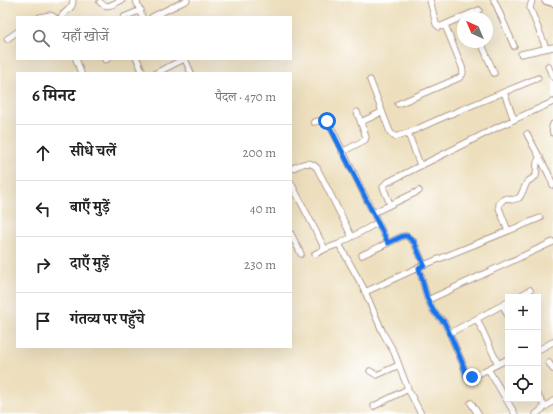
<!DOCTYPE html>
<html lang="hi">
<meta charset="utf-8">
<style>
body{margin:0;font-family:Alegreya,"Noto Serif Devanagari",serif;background:#f6f6f6;color:#222}
.controls{position:absolute;right:12px;bottom:12px;display:grid;overflow:hidden;border-radius:0px;box-shadow:0 4px 16px #0002}
.controls button{width:36px;height:36px;display:grid;place-items:center;padding:0;border:0;border-bottom:1px solid #e0e0e0;background:#fff;color:#222;font:20px sans-serif}
.compass{position:absolute;left:457px;top:12px;width:36px;height:36px;border-radius:50%;background:#fff;box-shadow:0 4px 16px #0002;rotate:316deg}
.stop{position:absolute;width:12px;height:12px;margin:-9px;border:3px solid #1a73e8;border-radius:50%;background:#fff}
.stop.end{background:#1a73e8;border-color:#fff;box-shadow:0 1px 4px #0008}
.list{margin:0;padding:0;list-style:none}
h2{display:flex;justify-content:space-between;align-items:center;height:52px;margin:0;padding:0 16px;font-size:17px}
h2 small{font-size:13px;font-weight:400;color:#767676}
.list li{display:grid;grid-template-columns:26px 1fr auto;gap:12px;align-items:center;box-sizing:border-box;height:56px;padding:0 16px;border-top:1px solid #e0e0e0}
.list b{display:block;font-size:15px;white-space:nowrap}
.list em{font-size:13px;font-style:normal;color:#767676}
.icon{flex:none;width:22px;height:22px;fill:none;stroke:currentColor;stroke-width:2;stroke-linecap:round;stroke-linejoin:round}
.map{position:relative;flex:none;width:553px;height:414px;overflow:hidden}
.search{position:absolute;background:#fff;box-shadow:0 4px 16px #0002;left:16px;top:16px;width:276px;height:44px;display:flex;align-items:center;gap:10px;box-sizing:border-box;padding:0 14px;border-radius:0px;color:#767676;font-size:15px}
.panel{position:absolute;background:#fff;box-shadow:0 4px 16px #0002;left:16px;top:72px;width:276px;height:276px;border-radius:0px}
.map>svg:first-child{display:block}
.lines{fill:none;stroke-linecap:round;stroke-linejoin:round}
.street-casing{stroke:#9c7f74;stroke-width:7}
.secondary-casing{stroke:#9c7f74;stroke-width:10}
.street{stroke:#fff;stroke-width:5.5}
.secondary{stroke:#fff;stroke-width:8}
.route{stroke:#1a73e8;stroke-width:5}
</style>
<div class="map">
<svg width="553" height="414" viewBox="0 0 553 414">
<rect width="100%" height="100%" fill="#fff"/>
<filter id="ink" filterUnits="userSpaceOnUse"><feTurbulence type="fractalNoise" baseFrequency=".025" numOctaves="2"/><feDisplacementMap in="SourceGraphic" scale="8" xChannelSelector="R" yChannelSelector="G"/><feConvolveMatrix kernelMatrix="1 2 1 2 8 2 1 2 1" color-interpolation-filters="sRGB"/></filter>
<filter id="wash" filterUnits="userSpaceOnUse"><feTurbulence type="fractalNoise" baseFrequency=".012" numOctaves="4" result="noise"/><feDisplacementMap in="SourceGraphic" scale="16" xChannelSelector="R" yChannelSelector="G"/><feGaussianBlur stdDeviation="0.9" result="paint"/><feColorMatrix in="noise" values="0 0 0 0 0 0 0 0 0 0 0 0 0 0 0 0 0 1.4 0 .05"/><feComposite in="paint" operator="in"/></filter>
<g filter="url(#wash)">
<rect width="100%" height="100%" fill="#eddfbd"/>
</g>
<g filter="url(#ink)">
<g class="lines">
<g class="street-casing">
<path id="street" d="M136 0 142 17
M430 0 436 24 439 27 479 10
M494 0 514 46
M532 0 530 8 546 48
M100 2C107 10 114 3 122 0
M40 17 50 15 54 17
M61 17C65 10 73 10 73 0
M124 17 141 10
M152 17 187 0
M7 39 17 32
M481 42 494 73
M521 54 553 47
M76 59 81 73
M137 59 143 73
M185 59 191 73
M105 60 108 59
M548 66 553 77
M156 73 184 59
M370 80 390 132 395 137 408 133 446 116 538 78
M504 92 514 120
M398 104 459 78C463 75 464 73 462 67L445 25
M314 122C319 121 325 119 329 123L388 243
M361 122 382 112
M408 133 420 165
M553 133 552 127 553 124
M527 134 548 173 553 185
M342 152 365 140 366 137 357 112
M291 169C300 165 309 159 317 168L352 237
M291 183 325 249 339 244 363 287 383 333 394 352 408 389 421 414
M390 204 383 187 386 183 500 126 553 102
M373 213 419 191
M508 231 499 208V204L504 199 507 198 512 200 519 198 521 195 527 182 536 176 537 162 540 157
M291 234 301 254
M339 244 377 223
M315 254 325 249
M362 255 403 236H407L414 242 424 265
M419 268 427 298 434 312 444 322 448 330 462 362 467 377H472L508 359
M365 292 424 265 540 218
M518 297 530 290
M428 300 553 242
M503 305 508 316
M477 319 498 364
M450 333 508 302
M538 350 553 342
M549 363 553 369
M488 369 515 414
M370 371 377 375 399 365
M538 396 545 407
M471 403 478 414
M374 406 408 389
M536 414 553 401"/>
</g>
<g class="secondary-casing">
<path id="secondary" d="M546 0 553 2"/>
</g>
<use href="#street" class="street"/>
<use href="#secondary" class="secondary"/>
</g>
</g>
<g class="lines" filter="url(#ink)">
<path class="route" d="M327 121 388 243 403 236H407L414 242 424 265 419 268 427 298 434 312 444 322 448 330 462 362 467 377H472"/>
</g>
</svg>
<div class="controls">
<button>+</button>
<button>−</button>
<button><svg class="icon" aria-label="locate" viewBox="0 0 24 24"><circle cx="12" cy="12" r="6"/><path d="M12 2v4M12 18v4M2 12h4M18 12h4"/></svg></button>
</div>
<svg class="compass" viewBox="-18 -18 36 36"><path d="M0-13l5 13h-10z" fill="#e53935"/><path d="M0 13l5-13h-10z" fill="#767676"/></svg>
<div class="stop" style="left:327px;top:121px"></div>
<div class="stop end" style="left:472px;top:377px"></div>
<div class="search"><svg class="icon" aria-label="search" viewBox="0 0 24 24"><circle cx="10" cy="10" r="6"/><path d="M15 15l6 6"/></svg>यहाँ खोजें</div>
<section class="panel">
<h2>6 मिनट<small>पैदल · 470 m</small></h2>
<ul class="list">
<li><svg class="icon" aria-label="ahead" viewBox="0 0 24 24"><path d="M12 20V5M6 11l6-6 6 6"/></svg><div><b>सीधे चलें</b></div><em>200 m</em></li>
<li><svg class="icon" aria-label="left" viewBox="0 0 24 24"><path d="M17 20v-9H6M10 6l-5 5 5 5"/></svg><div><b>बाएँ मुड़ें</b></div><em>40 m</em></li>
<li><svg class="icon" aria-label="right" viewBox="0 0 24 24"><path d="M7 20v-9h11M14 6l5 5-5 5"/></svg><div><b>दाएँ मुड़ें</b></div><em>230 m</em></li>
<li><svg class="icon" aria-label="arrive" viewBox="0 0 24 24"><path d="M6 21V4h12l-3 4 3 4H6"/></svg><div><b>गंतव्य पर पहुँचे</b></div></li>
</ul>
</section>
</div>
